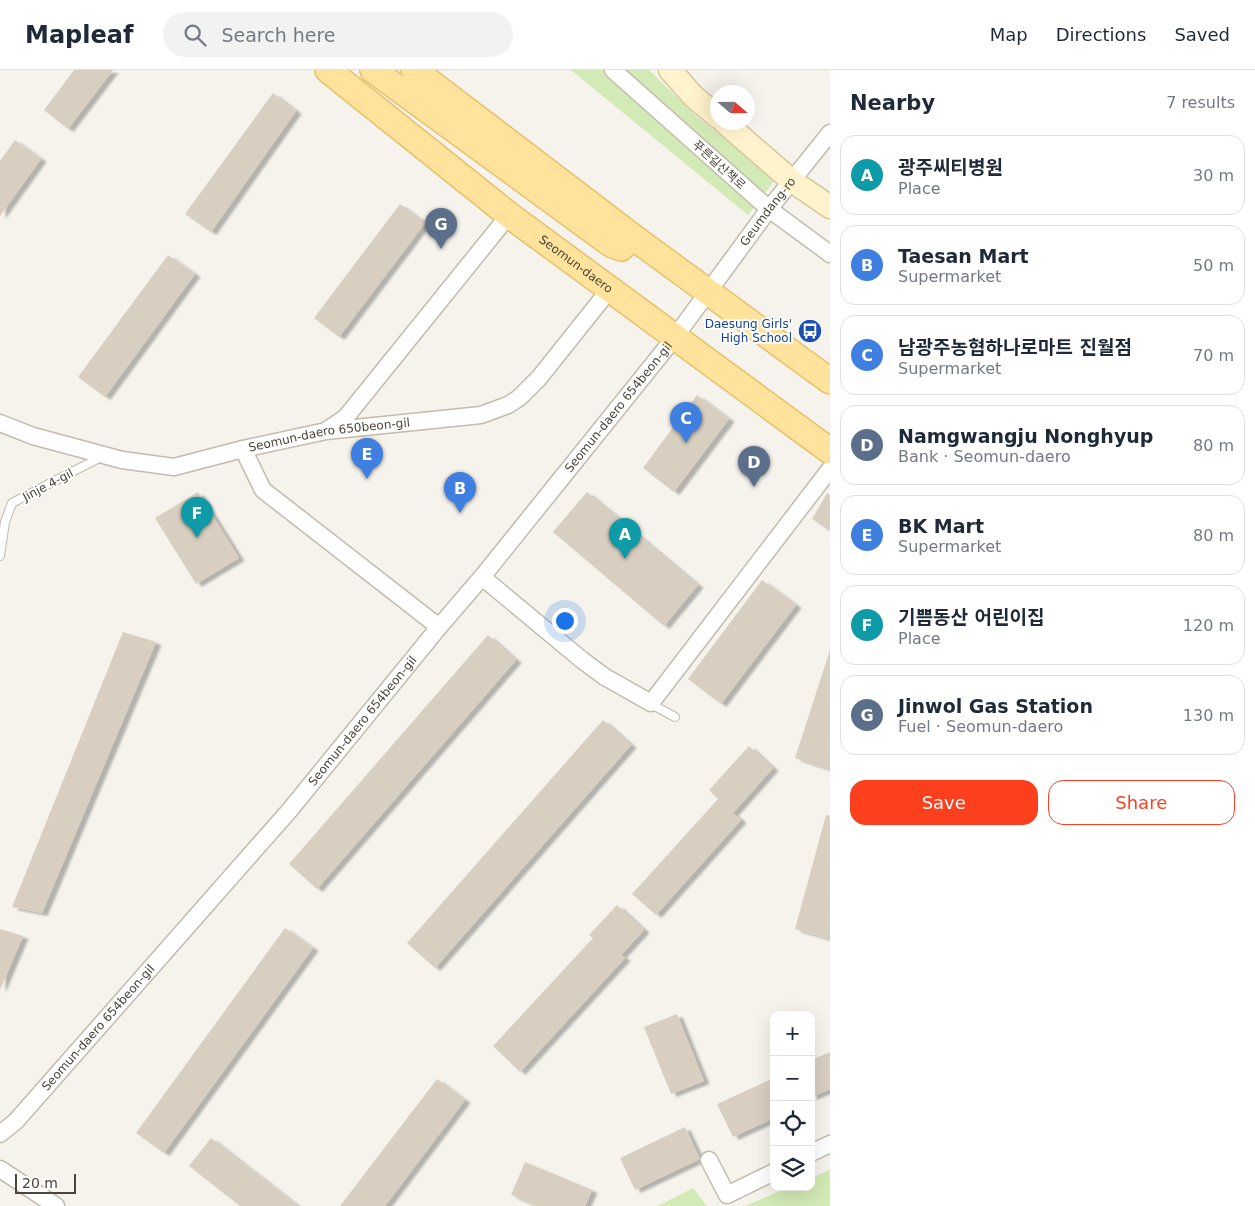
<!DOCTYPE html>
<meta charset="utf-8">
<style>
body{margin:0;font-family:"DejaVu Sans","Noto Sans KR",sans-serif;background:#f2f2f3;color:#1f2937}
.controls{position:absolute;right:15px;bottom:15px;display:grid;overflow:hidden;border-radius:10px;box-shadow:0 5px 20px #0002}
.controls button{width:45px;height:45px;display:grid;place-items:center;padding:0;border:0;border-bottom:1px solid #e0e1e3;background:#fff;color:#1f2937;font:25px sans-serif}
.compass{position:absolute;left:710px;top:15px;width:45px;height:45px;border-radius:50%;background:#fff;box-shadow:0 5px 20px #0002;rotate:110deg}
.scale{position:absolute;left:15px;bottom:12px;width:61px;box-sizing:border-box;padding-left:5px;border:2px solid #4b4439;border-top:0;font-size:14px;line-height:18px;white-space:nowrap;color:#4b4439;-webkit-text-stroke:4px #fff;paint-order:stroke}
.you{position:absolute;left:564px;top:550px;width:18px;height:18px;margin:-12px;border:4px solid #fff;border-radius:50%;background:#1a73e8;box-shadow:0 0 0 8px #1a73e833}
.badge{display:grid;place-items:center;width:32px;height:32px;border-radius:50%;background:#fc3f1d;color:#fff;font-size:16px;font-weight:700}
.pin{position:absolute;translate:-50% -41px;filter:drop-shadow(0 1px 2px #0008)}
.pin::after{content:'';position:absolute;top:26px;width:18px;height:15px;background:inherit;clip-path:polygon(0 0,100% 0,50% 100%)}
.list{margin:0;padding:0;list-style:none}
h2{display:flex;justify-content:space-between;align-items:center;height:65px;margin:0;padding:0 20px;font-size:21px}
h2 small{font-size:16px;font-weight:400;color:#747a83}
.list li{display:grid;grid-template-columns:32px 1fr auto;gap:15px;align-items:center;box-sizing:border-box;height:80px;margin:0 10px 10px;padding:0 10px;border:1px solid #e0e1e3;border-radius:15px}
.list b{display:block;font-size:19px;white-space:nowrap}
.list p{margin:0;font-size:16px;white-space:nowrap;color:#747a83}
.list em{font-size:16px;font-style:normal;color:#747a83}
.actions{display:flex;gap:10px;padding:15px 20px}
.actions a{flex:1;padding:11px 0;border:1px solid #fc3f1d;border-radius:15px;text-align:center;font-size:18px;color:#fc3f1d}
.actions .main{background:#fc3f1d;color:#fff}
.icon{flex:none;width:28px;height:28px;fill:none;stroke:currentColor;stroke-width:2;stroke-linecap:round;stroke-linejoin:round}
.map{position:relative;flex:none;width:830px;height:1136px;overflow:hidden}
header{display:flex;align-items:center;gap:30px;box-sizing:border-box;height:70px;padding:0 25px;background:#fff;border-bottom:1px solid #e0e1e3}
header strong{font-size:24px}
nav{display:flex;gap:28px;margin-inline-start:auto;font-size:18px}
.search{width:350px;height:45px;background:#f2f2f3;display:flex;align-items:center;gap:12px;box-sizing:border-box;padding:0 18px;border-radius:28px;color:#747a83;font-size:19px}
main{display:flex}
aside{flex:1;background:#fff}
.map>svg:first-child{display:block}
.green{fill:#d2eab5}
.building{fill:#d8cfc1;filter:url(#shadow)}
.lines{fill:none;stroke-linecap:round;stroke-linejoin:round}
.lane-casing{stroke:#c2bbae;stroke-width:10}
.street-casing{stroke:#c2bbae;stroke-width:19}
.secondary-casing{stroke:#d6c79b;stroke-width:25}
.primary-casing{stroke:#e6c16a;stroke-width:28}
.lane{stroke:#fff;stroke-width:8}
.street{stroke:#fff;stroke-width:16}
.secondary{stroke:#fff3cd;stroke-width:22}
.primary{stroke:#ffe39c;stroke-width:25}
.labels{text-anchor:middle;stroke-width:4;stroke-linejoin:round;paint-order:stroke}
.street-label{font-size:12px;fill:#4b4439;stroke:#fff}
.transit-label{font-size:12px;fill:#164399;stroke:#fff;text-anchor:end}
</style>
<header>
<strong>Mapleaf</strong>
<div class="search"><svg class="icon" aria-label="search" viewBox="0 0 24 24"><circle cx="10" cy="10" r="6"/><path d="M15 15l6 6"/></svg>Search here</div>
<nav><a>Map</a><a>Directions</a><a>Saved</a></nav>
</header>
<main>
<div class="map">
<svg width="830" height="1136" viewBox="0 0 830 1136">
<defs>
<filter id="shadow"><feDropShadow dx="5.5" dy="3" stdDeviation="1" flood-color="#0004"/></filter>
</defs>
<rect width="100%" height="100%" fill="#f6f3ec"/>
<path class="green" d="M571 0H649L697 47 775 110 748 145Z
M830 1100V1136H745L789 1117H811V1108Z
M693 1118 707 1136H658Z"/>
<path class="building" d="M74 0H113L68 59 44 40Z
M273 23 296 41 211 162 185 144Z
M15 70 41 89 0 146V91Z
M400 134 425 153 339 267 314 248Z
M168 185 195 204 105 327 78 307Z
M697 325 729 349 674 422 643 398Z
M198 422 239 488 196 514 155 448Z
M587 422 698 515 664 556 553 462Z
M827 423 830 425V461L812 449Z
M762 510 796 535 721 634 688 609Z
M123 562 156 572 42 843 12 837Z
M488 565 516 590 317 819 289 794Z
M830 580V697L829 699 795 688Z
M603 650 631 675 435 898 407 873Z
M749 676 773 698 733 743 741 750 656 845 632 824 718 729 709 720Z
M826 745 830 746V869L795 859Z
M617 835 644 860 621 885 625 888 520 1002 493 976 593 868 589 865Z
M285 858 313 878 164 1083 136 1063Z
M0 859 23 866 0 920Z
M677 944 704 1011 671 1024 644 957Z
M830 982V1019L811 1027V990Z
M774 1008V1048L733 1067 717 1034Z
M437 1009 465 1030 385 1136H340Z
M685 1057 700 1089 635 1120 620 1088Z
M211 1068 298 1136H240L189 1096Z
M525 1092 592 1120 585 1136H536L511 1125Z"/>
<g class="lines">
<g class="lane-casing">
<path id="lane" d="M0 486 5 452 12 433 103 386
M651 634 675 647"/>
</g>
<g class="street-casing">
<g id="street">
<path d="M613 0 769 139 830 184"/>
<path id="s1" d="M0 353 33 366 122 390 174 397 243 379 326 361 481 345 508 335 519 328 539 308 610 219"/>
<path d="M327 360 346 347 509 145"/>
<path d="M243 379 263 420 439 557"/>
<path d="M482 507 582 590 605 607 651 633 830 399"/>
<path id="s2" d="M0 1064 16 1051 289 741 439 557 482 507 675 267 769 139 830 63"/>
<path d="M811 1083 830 1074"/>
<path d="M709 1090 727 1125 774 1102"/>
<path d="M0 1099 56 1136"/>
</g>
</g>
<g class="secondary-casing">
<path id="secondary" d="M670 0 693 26 718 47
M724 52 792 111 830 137"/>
</g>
<g class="primary-casing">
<g id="primary">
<path id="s3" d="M328 0 509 145 830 381"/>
<path d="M373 0 604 169 613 175 621 178 627 172 614 155"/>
<path d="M414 0 637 170 830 311"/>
</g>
</g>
<use href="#lane" class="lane"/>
<use href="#street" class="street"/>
<use href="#secondary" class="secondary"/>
<use href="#primary" class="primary"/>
</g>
<defs>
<g id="bus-disc" transform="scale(1.25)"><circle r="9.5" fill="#1a4fb4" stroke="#fff"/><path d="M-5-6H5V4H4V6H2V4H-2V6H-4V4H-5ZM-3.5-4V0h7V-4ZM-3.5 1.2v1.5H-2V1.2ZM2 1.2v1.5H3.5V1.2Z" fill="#fff"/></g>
</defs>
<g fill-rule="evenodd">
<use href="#bus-disc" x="810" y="261"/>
</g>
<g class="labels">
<g class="street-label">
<text transform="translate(719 95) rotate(42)" y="4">푸른길산책로</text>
<text dy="4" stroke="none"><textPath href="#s2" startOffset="1201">Geumdang-ro</textPath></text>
<text dy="4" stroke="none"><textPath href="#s3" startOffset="315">Seomun-daero</textPath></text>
<text dy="4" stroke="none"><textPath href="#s2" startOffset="955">Seomun-daero 654beon-gil</textPath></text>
<text dy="4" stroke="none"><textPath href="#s1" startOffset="339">Seomun-daero 650beon-gil</textPath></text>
<text transform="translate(48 415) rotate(-28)" y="4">Jinje 4-gil</text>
<text dy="4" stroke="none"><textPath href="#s2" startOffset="550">Seomun-daero 654beon-gil</textPath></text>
<text dy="4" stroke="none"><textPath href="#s2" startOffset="145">Seomun-daero 654beon-gil</textPath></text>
</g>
<g class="transit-label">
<text x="792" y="258">Daesung Girls'<tspan x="792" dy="14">High School</tspan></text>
</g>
</g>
</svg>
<div class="controls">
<button>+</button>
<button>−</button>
<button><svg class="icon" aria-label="locate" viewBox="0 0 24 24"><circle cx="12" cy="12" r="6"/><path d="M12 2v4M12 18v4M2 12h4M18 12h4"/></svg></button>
<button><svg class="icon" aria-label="layers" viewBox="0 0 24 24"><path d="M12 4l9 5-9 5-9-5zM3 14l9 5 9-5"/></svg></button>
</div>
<svg class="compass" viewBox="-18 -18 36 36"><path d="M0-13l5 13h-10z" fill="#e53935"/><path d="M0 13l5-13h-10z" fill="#747a83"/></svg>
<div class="scale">20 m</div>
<div class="you"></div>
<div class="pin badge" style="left:625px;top:489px;background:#0f9aa8">A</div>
<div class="pin badge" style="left:460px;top:443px;background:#3f7fe0">B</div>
<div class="pin badge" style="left:686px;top:373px;background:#3f7fe0">C</div>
<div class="pin badge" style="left:754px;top:417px;background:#5c6f8a">D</div>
<div class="pin badge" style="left:367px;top:409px;background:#3f7fe0">E</div>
<div class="pin badge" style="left:197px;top:468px;background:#0f9aa8">F</div>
<div class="pin badge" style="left:441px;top:179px;background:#5c6f8a">G</div>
</div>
<aside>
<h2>Nearby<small>7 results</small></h2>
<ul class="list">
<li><span class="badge" style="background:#0f9aa8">A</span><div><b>광주씨티병원</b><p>Place</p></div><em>30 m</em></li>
<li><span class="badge" style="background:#3f7fe0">B</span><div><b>Taesan Mart</b><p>Supermarket</p></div><em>50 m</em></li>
<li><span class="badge" style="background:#3f7fe0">C</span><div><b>남광주농협하나로마트 진월점</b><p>Supermarket</p></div><em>70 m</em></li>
<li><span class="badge" style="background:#5c6f8a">D</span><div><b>Namgwangju Nonghyup</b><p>Bank · Seomun-daero</p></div><em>80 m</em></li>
<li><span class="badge" style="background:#3f7fe0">E</span><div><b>BK Mart</b><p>Supermarket</p></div><em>80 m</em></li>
<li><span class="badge" style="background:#0f9aa8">F</span><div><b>기쁨동산 어린이집</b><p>Place</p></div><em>120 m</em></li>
<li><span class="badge" style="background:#5c6f8a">G</span><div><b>Jinwol Gas Station</b><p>Fuel · Seomun-daero</p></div><em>130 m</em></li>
</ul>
<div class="actions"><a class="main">Save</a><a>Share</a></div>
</aside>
</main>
